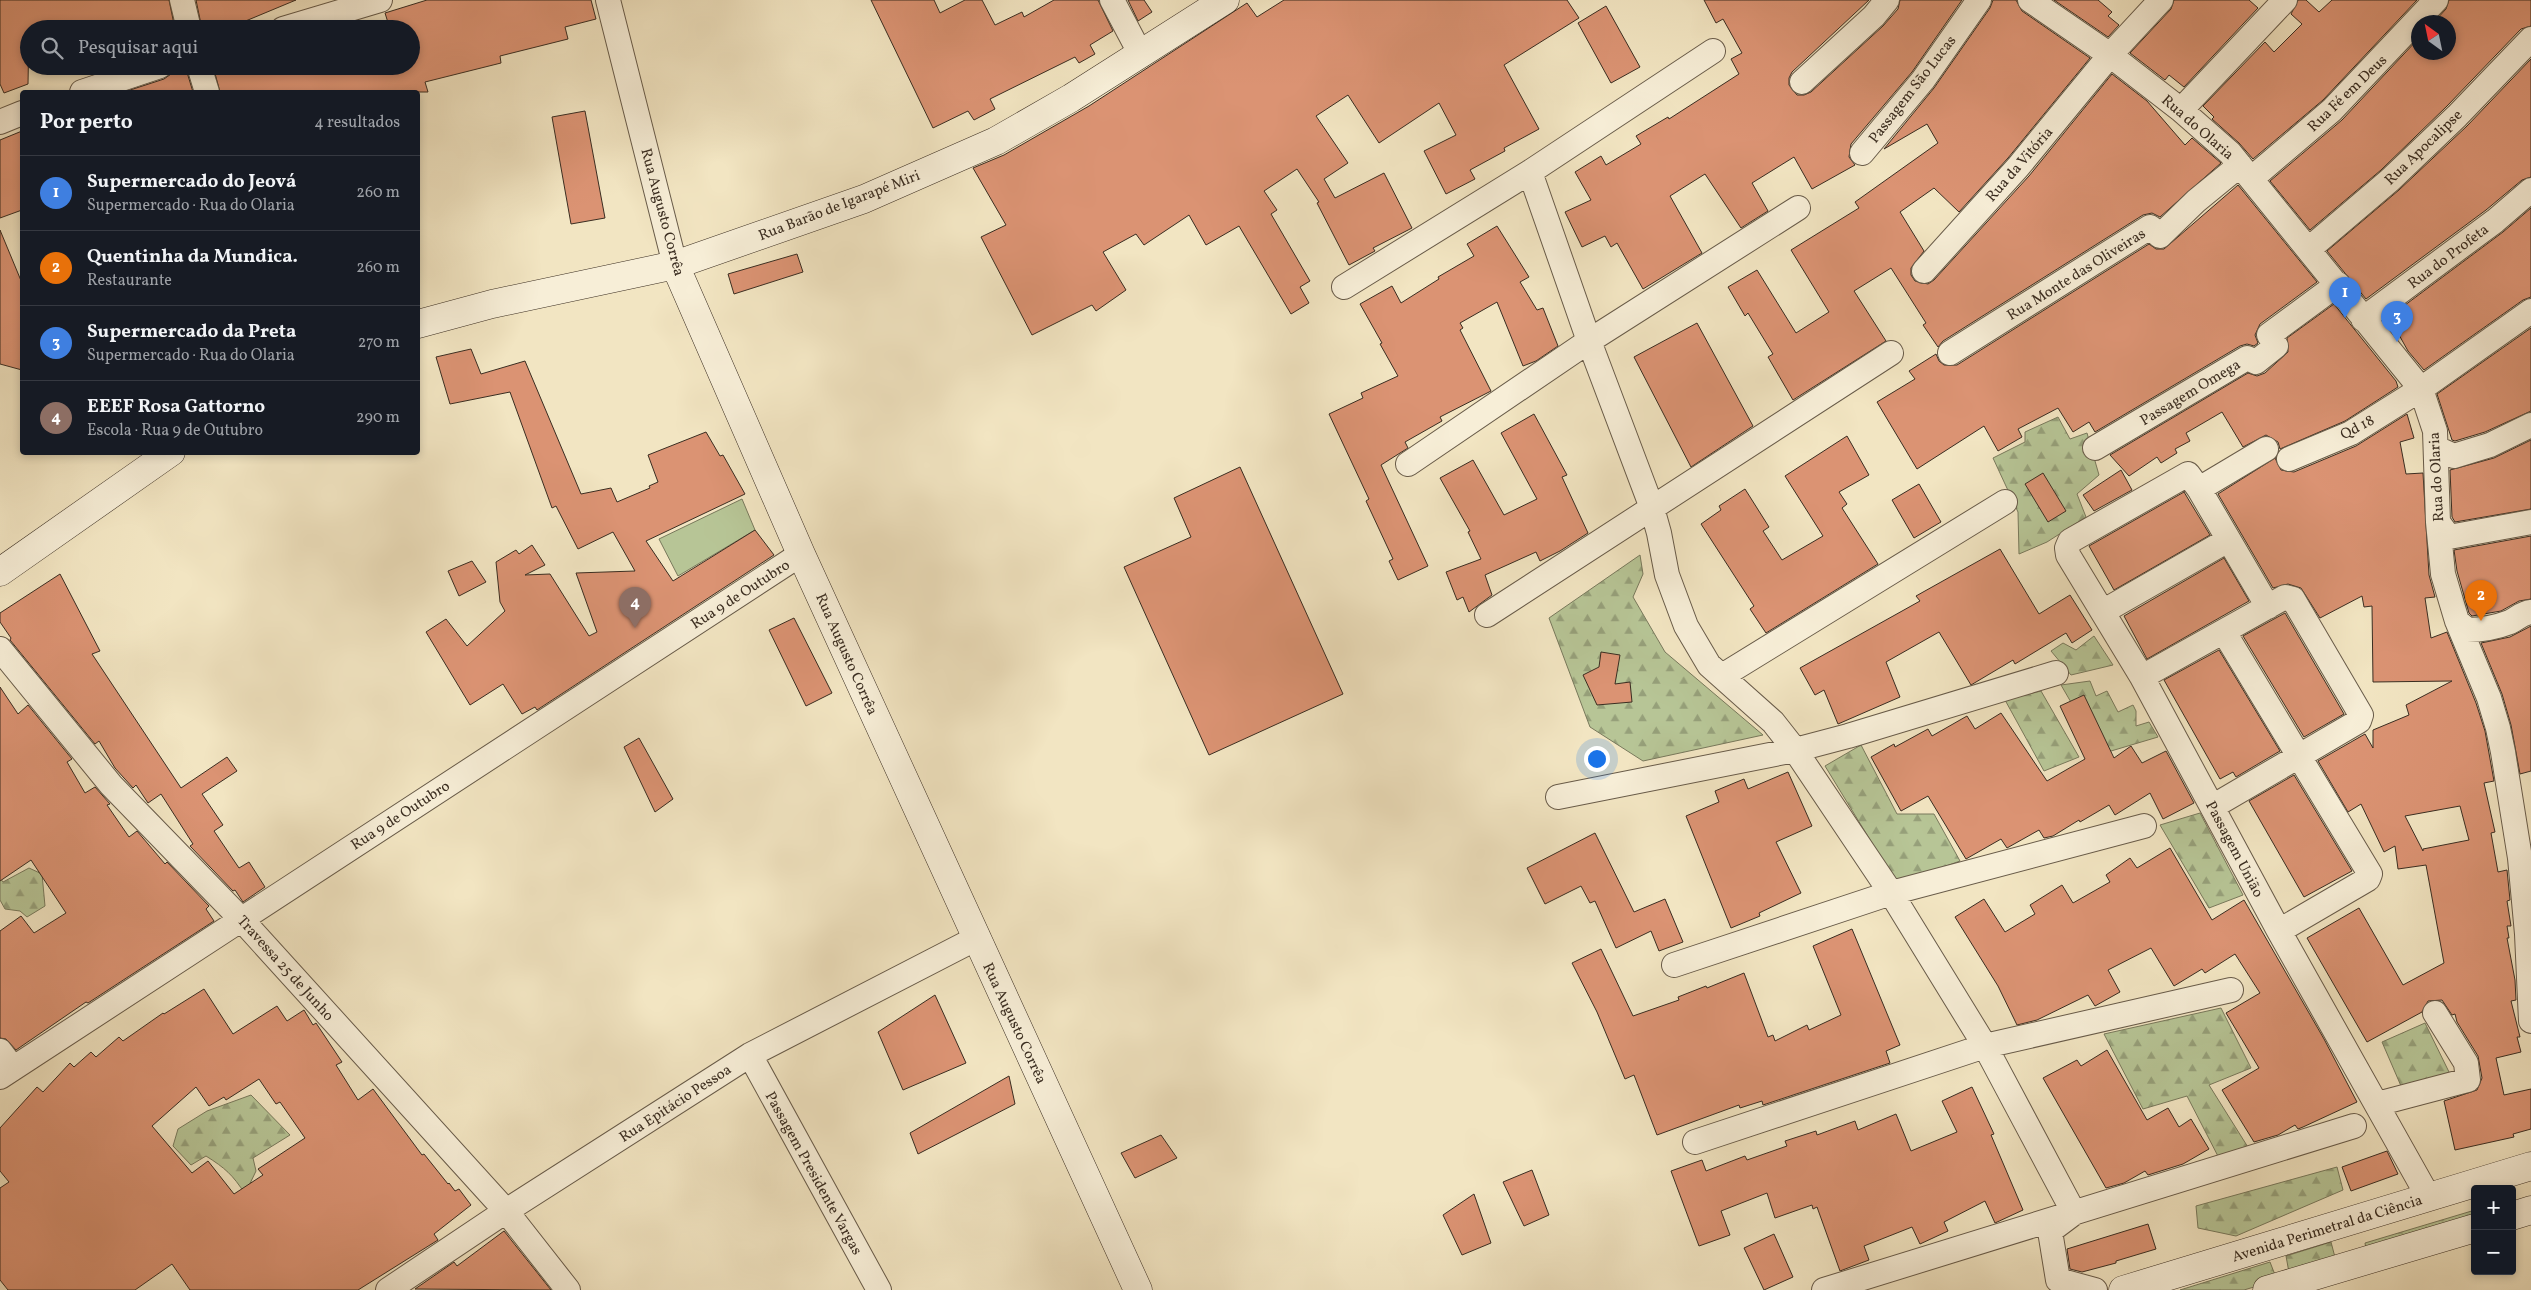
<!DOCTYPE html>
<html lang="pt">
<meta charset="utf-8">
<style>
body{margin:0;font-family:Vollkorn,serif;background:#20242c;color:#f1f3f6}
.controls{position:absolute;right:15px;bottom:15px;display:grid;overflow:hidden;border-radius:5px;box-shadow:0 2px 8px #0003}
.controls button{width:45px;height:45px;display:grid;place-items:center;padding:0;border:0;border-bottom:1px solid #363941;background:#171b24;color:#f1f3f6;font:25px sans-serif}
.compass{position:absolute;left:2411px;top:15px;width:45px;height:45px;border-radius:50%;background:#171b24;box-shadow:0 2px 8px #0003;rotate:327deg}
.you{position:absolute;left:1596px;top:758px;width:18px;height:18px;margin:-12px;border:4px solid #fff;border-radius:50%;background:#1a73e8;box-shadow:0 0 0 8px #1a73e833}
.badge{display:grid;place-items:center;width:32px;height:32px;border-radius:50%;background:#c59692;color:#fff;font-size:16px;font-weight:700}
.pin{position:absolute;translate:-50% -41px;filter:drop-shadow(0 1px 2px #0008)}
.pin::after{content:'';position:absolute;top:26px;width:18px;height:15px;background:inherit;clip-path:polygon(0 0,100% 0,50% 100%)}
.list{margin:0;padding:0;list-style:none}
h2{display:flex;justify-content:space-between;align-items:center;height:65px;margin:0;padding:0 20px;font-size:21px}
h2 small{font-size:16px;font-weight:400;color:#9ea1a6}
.list li{display:grid;grid-template-columns:32px 1fr auto;gap:15px;align-items:center;box-sizing:border-box;height:75px;padding:0 20px;border-top:1px solid #363941}
.list b{display:block;font-size:19px;white-space:nowrap}
.list p{margin:0;font-size:16px;white-space:nowrap;color:#9ea1a6}
.list em{font-size:16px;font-style:normal;color:#9ea1a6}
.icon{flex:none;width:28px;height:28px;fill:none;stroke:currentColor;stroke-width:2;stroke-linecap:round;stroke-linejoin:round}
.map{position:relative;flex:none;width:2531px;height:1290px;overflow:hidden}
.search{position:absolute;background:#171b24;box-shadow:0 2px 8px #0003;left:20px;top:20px;width:400px;height:55px;display:flex;align-items:center;gap:12px;box-sizing:border-box;padding:0 18px;border-radius:28px;color:#9ea1a6;font-size:19px}
.panel{position:absolute;background:#171b24;box-shadow:0 2px 8px #0003;left:20px;top:90px;width:400px;height:365px;border-radius:5px}
.map>svg:first-child{display:block}
.grass{fill:#b7c596;stroke:#78795c}
.forest{fill:url(#forest-firs);stroke:#78795c}
.building{fill:#db9373;stroke:#3a2d21;fill-rule:evenodd}
.lines{fill:none;stroke-linecap:round;stroke-linejoin:round}
.street-casing{stroke:#685b49;stroke-width:26}
.secondary-casing{stroke:#3a2d21;stroke-width:29}
.street{stroke:#f7eed7;stroke-width:24}
.secondary{stroke:#f7eed7;stroke-width:28}
.labels{text-anchor:middle;stroke-width:4.5;stroke-linejoin:round;paint-order:stroke}
.street-label{font-size:15px;fill:#3a2d21;stroke:#f7eed7}
</style>
<div class="map">
<svg width="2531" height="1290" viewBox="0 0 2531 1290">
<defs>
<pattern id="forest-firs" width="22" height="20" patternUnits="userSpaceOnUse" patternTransform="scale(1.25)"><rect width="22" height="20" fill="#b7c596"/><path d="M5 1l3.5 6h-7zM16 11l3.5 6h-7z" fill="#96a07a"/></pattern>
</defs>
<rect width="100%" height="100%" fill="#f2e5c2"/>
<filter id="stains"><feTurbulence type="fractalNoise" baseFrequency=".004" numOctaves="4"/><feColorMatrix values="0 0 0 0 .2 0 0 0 0 .09 0 0 0 0 .02 0 0 0 .5 -.17"/></filter>
<radialGradient id="worn" r=".72"><stop offset=".6" stop-color="#630" stop-opacity="0"/><stop offset="1" stop-color="#630" stop-opacity=".3"/></radialGradient>
<path class="grass" d="M742 499 755 530 678 576 659 539Z"/>
<path class="forest" d="M2058 417 2070 439 2087 433 2099 475 2077 494 2086 517 2047 542 2019 554 2018 512 1993 458 2025 442V432Z
M1640 555 1643 574 1633 597 1665 652 1763 735 1643 761 1590 727 1549 618Z
M2094 636 2113 665 2071 675 2051 651 2063 643 2076 650Z
M2090 681 2096 696 2107 691 2118 712 2133 705 2136 711V726L2149 722 2158 737 2101 754 2061 685Z
M2041 691 2079 757 2044 771 2005 700Z
M1861 745 1897 814H1934L1960 861 1897 884 1825 766Z
M2200 813 2243 895 2209 908 2160 825Z
M29 868 42 874 45 906 27 917 20 911 5 909 0 900V878L3 882Z
M2221 1008 2251 1068 2209 1085 2251 1152 2221 1162 2187 1096 2143 1109 2104 1034Z
M2425 1023 2450 1074 2401 1086 2382 1042Z
M251 1095 290 1135 253 1158 256 1171 245 1194C233 1175 225 1168 206 1156L191 1165 173 1146 178 1129 207 1111Z
M2337 1167 2343 1190 2236 1236 2198 1228 2196 1206Z
M2475 1210V1222L2367 1256 2365 1243Z
M2331 1242 2337 1265 2290 1278 2286 1256Z
M2270 1262 2277 1280 2244 1290H2180Z"/>
<path class="building" d="M0 0H169L175 29H29L28 84 4 93 0 84Z
M196 0H296L236 25 235 22 215 29H202Z
M427 0H591L596 19 565 27 568 39 500 56 501 63 425 82 428 92H220L213 66H376L378 74 402 66H411V29H390L385 13Z
M871 0H934L940 13 965 0H982L995 25 1022 12 1024 17 1054 0H1098L1113 31 1090 45 1095 54 1079 63 1075 57 990 99 995 109 974 120 968 111 933 128Z
M1128 0H1144L1152 12 1138 21Z
M1284 0H1567L1579 18 1504 65 1539 129 1504 148 1505 151 1470 170 1475 179 1446 194 1424 151 1456 135 1439 103 1379 143 1348 95 1316 116 1348 163 1324 179 1335 198 1384 173 1412 228 1373 248 1375 251 1349 265 1317 203 1319 202 1297 169 1264 191 1277 210 1271 214 1310 281 1300 287 1309 303 1291 314 1239 226 1206 245 1189 215 1144 245 1136 234 1103 252 1126 290 1096 311 1092 305 1032 335 981 237 1006 225 973 168 1004 155 1089 106 1247 3 1257 17Z
M1704 0H1869L1792 72 1789 78V85L1797 95H1804L1811 92 1883 26 1898 9 1900 0H1962L1912 72 1851 144 1849 157 1855 165 1812 189 1794 157 1752 183 1768 211 1741 228 1705 174 1670 196 1702 253 1643 289 1617 243 1611 247 1605 236 1582 247 1565 212 1591 200 1575 172 1601 156 1606 165 1641 144 1636 136 1668 117 1669 119 1739 74 1731 59 1742 53 1723 19 1716 23Z
M1993 0H2016L2022 11 2090 58 2008 158 1959 212 1934 188 1900 212 1924 251 1911 268V275L1915 281 1928 284 1934 280 2029 176 2112 74 2147 101 2185 145 2192 138 2221 163 2160 217 2152 213 2143 215 1943 341 1938 347 1923 325 1926 323 1891 268 1854 291 1886 341 1793 400 1768 357 1773 354 1748 313 1745 316 1728 287 1757 270 1796 333 1829 312 1791 250 1859 208 1855 202 1938 143 1927 124 1884 149 1934 88 1990 8Z
M2054 0H2098L2112 12 2108 16 2119 25 2108 37Z
M2174 0H2249L2258 8 2184 87 2169 75 2165 80 2130 53 2171 9Z
M2298 0H2306L2319 12 2332 0H2417L2323 100 2253 159 2239 143 2212 119 2214 117 2203 106 2265 42 2274 52 2302 24 2291 14Z
M2449 0H2531V26L2521 29 2447 106 2381 170 2310 230 2270 181 2342 120 2418 39V52H2448V22H2434L2446 9Z
M1606 6 1640 67 1611 83 1578 23Z
M2531 59V177L2522 180 2486 210 2366 299 2327 251 2399 190 2467 126Z
M186 69 193 92H124L164 79 171 74Z
M585 111 605 218 571 224 552 117Z
M22 131V210L0 218V140Z
M2238 185 2317 282 2260 324 2255 335 2258 343 2254 346 2247 344 2240 346 2095 432 2089 422 2073 432 2058 408 2018 429 2022 437 1998 451 1984 426 1917 469 1877 402 1915 379 1909 371 1936 354 1939 361 1944 365H1957L2149 244 2156 249H2164Z
M2531 208V297L2523 300 2424 370 2408 351 2389 317 2503 232Z
M1497 226 1529 277 1520 282 1537 310 1543 308 1558 346 1536 361 1523 366 1497 302 1460 323 1463 328 1460 330 1491 391 1440 417 1442 421 1405 442 1408 448 1381 465 1428 566 1398 580 1389 561 1393 559 1366 501 1369 499 1329 414 1363 398 1361 393 1398 376 1380 344 1382 343 1360 304 1392 286 1401 303 1439 279 1438 277 1474 256 1467 244Z
M0 230 22 283V370L0 364Z
M797 254 803 272 734 294 728 274Z
M2334 304 2396 381 2398 387 2345 421 2280 449 2278 442 2266 435 2243 447 2222 412 2186 433 2190 441 2175 449 2177 453 2161 463 2157 457 2129 476 2110 455 2248 373 2257 376 2265 373 2288 352 2287 338Z
M1697 323 1753 426 1691 467 1634 357Z
M2531 328V411L2485 432 2455 441 2452 440 2437 394Z
M471 349 481 374 525 361 581 494 611 488 617 502 650 488 649 486 658 482 648 455 706 432 720 456 723 455 745 494 646 541 673 581 755 530 774 555 537 710 535 707 522 714 503 684 470 705 426 632 446 619 467 646 505 611 500 602 496 562 516 550 519 554 532 545 545 565 525 575 550 574 589 636 597 632 576 573 635 571 613 532 578 549 556 506 552 508 510 392 450 404 436 357Z
M1534 414 1567 475 1562 477 1588 533 1560 551 1540 561 1536 552 1485 575 1492 595 1469 612 1463 597 1457 600 1446 572 1481 559 1468 532 1470 531 1440 478 1473 460 1504 515 1537 499 1501 433Z
M2407 414 2414 438 2400 442 2406 474 2423 473 2429 575 2435 597 2425 598 2431 638 2447 632 2476 703 2485 731 2494 781 2484 783 2495 832 2491 833 2498 872 2507 870 2510 900 2507 901 2511 926H2507L2509 938H2507L2515 980 2516 1000 2511 1001 2520 1037H2517L2521 1052 2496 1058 2504 1095 2531 1089V1129L2513 1134 2514 1137 2455 1150 2444 1101 2477 1090 2482 1078 2478 1056 2457 1022 2455 1014 2452 1015 2442 1000 2428 1001 2422 1012 2367 1042 2307 938 2359 908 2403 985 2444 963 2426 865 2398 869 2395 846 2384 852 2361 804 2348 812 2318 761 2365 734 2373 748V730L2409 715 2406 705 2452 681 2373 682 2372 606 2364 607 2362 596 2320 618 2301 588 2288 584 2273 588 2218 494 2275 458 2281 470 2294 472 2356 446ZM2460 806 2469 840 2423 849V851L2405 816Z
M1847 436 1869 475 1839 492 1847 504 1842 508 1878 564 1766 633 1750 609 1754 606 1701 524 1721 510 1719 506 1745 489 1769 527 1763 531 1782 560 1823 536 1785 476Z
M2531 440V509L2455 522 2452 517 2450 470 2494 458Z
M1240 467 1343 694 1209 755 1124 567 1191 537 1174 498Z
M2121 470 2132 490 2094 511 2083 495Z
M2043 473 2066 511 2048 522 2025 484Z
M1919 484 1941 522 1914 538 1892 500Z
M2184 492 2210 535 2114 590 2089 546Z
M2531 536V599L2519 601 2501 611 2472 616 2469 613 2457 571 2454 550Z
M2000 549 2039 614 2070 595 2092 630 2072 643 2066 633 2015 664 2013 660 1971 685 1939 632 1886 662 1900 697 1838 724 1824 690 1815 695 1800 668 1920 601 1916 596Z
M2224 558 2249 601 2147 659 2124 616Z
M472 561 486 582 459 596 448 571Z
M60 574 100 651 92 654 181 788 227 757 237 771 202 794 223 825 214 831 239 868 249 862 265 887 243 902 235 890 233 891 190 846 193 844 161 794 148 803 136 785 133 788 115 768 99 741 95 744 10 640 11 638 0 622V613Z
M2285 613 2344 714 2304 737 2243 636Z
M794 618 832 693 806 706 769 630Z
M2531 626V771L2520 774 2511 725 2502 694 2481 643 2510 637Z
M2219 650 2280 751 2236 777 2233 772 2220 779 2164 680Z
M1601 652 1620 655 1615 684 1630 682 1632 702 1597 705 1583 675 1599 667Z
M0 687 18 714 28 705 72 759 67 762 85 793 95 787 110 804 107 805 129 837 137 831 165 864 167 862 209 906 206 909 214 921 88 1003 86 1002 16 1050 6 1039 0 1038V931L21 916 34 933 66 913 31 860 0 881Z
M2084 695 2114 758 2131 746 2142 763 2166 751 2194 803 2163 819 2150 793 2115 815 2109 805 2080 822 2079 820 2053 836 2044 838 2039 830 2007 848 2001 839 1966 859 1928 796 1901 811 1871 757 1894 744 1895 747 1928 729 1932 736 1967 716 1975 729 2001 713 2047 781 2085 759 2060 706Z
M639 738 673 799 655 812 624 747Z
M1788 772 1812 826 1776 842 1801 893 1759 913 1760 916 1731 928 1686 816 1719 802 1715 791 1744 779 1748 789Z
M2294 775 2352 871 2304 897 2249 801Z
M1595 833 1634 912 1665 899 1683 942 1659 951 1651 931 1616 948 1595 901 1590 903 1581 886 1545 904 1527 868Z
M2170 848 2212 920 2244 900 2324 1039 2357 1102 2303 1127 2298 1129 2295 1125 2278 1135 2254 1142 2222 1090 2259 1068 2226 1013 2260 993 2235 954 2205 973 2202 969 2174 986 2151 948 2108 970 2120 992 2095 1006 2088 995 2037 1020 2017 1025 1998 986 1955 917 1984 899 2005 932 2035 914 2030 905 2062 885 2073 903 2110 882 2106 875 2130 858 2137 868Z
M1852 929 1900 1045 1886 1051 1890 1063 1763 1105 1762 1101 1740 1108 1739 1105 1657 1135 1634 1075 1625 1079 1597 1012 1572 963 1601 949 1633 1016 1679 1000 1678 997 1706 986 1707 988 1744 973 1768 1037 1773 1035 1775 1041 1807 1025 1809 1030 1841 1015 1813 946Z
M204 989 233 1034 277 1006 287 1021 304 1010 313 1025 316 1023 342 1062 336 1065 358 1100 373 1089 422 1155 424 1154 448 1184 449 1183 455 1191 459 1189 471 1205 434 1234 438 1240 358 1290H190L172 1264 135 1290H8L0 1280V1188L9 1182 0 1171V1128L37 1087 43 1092 70 1063 74 1067 91 1052 96 1057 119 1037 123 1041 163 1013 164 1014ZM259 1079 276 1104 280 1102 305 1138 258 1169 263 1175 234 1194 208 1161 192 1173 152 1126 196 1087 209 1106 224 1097 226 1100Z
M935 995 966 1063 903 1090 878 1032Z
M2107 1050 2147 1120 2168 1108 2179 1127 2191 1119 2209 1149 2183 1164 2148 1175 2145 1171 2124 1183 2106 1188 2043 1078 2077 1060 2081 1066Z
M1009 1076 1015 1104 918 1154 910 1133Z
M1972 1087 1994 1134 1991 1135 2023 1210 1995 1223 1985 1201 1944 1222 1948 1231 1920 1244 1912 1227 1864 1246 1869 1260 1840 1271 1817 1207 1813 1209 1812 1205 1775 1218 1767 1193 1721 1211 1730 1235 1699 1246 1671 1171 1702 1160 1706 1171 1745 1156 1747 1160 1787 1146 1785 1141 1816 1131 1817 1135 1855 1121 1858 1130 1896 1114 1911 1151 1957 1132 1942 1101Z
M1161 1135 1177 1158 1135 1178 1121 1153Z
M2387 1151 2398 1174 2351 1191 2342 1167Z
M1532 1170 1549 1215 1524 1226 1503 1182Z
M1474 1194 1491 1243 1462 1255 1443 1215Z
M2148 1224 2156 1249 2116 1261V1263L2082 1272 2070 1269 2067 1249Z
M504 1231 551 1290 415 1289 454 1262 457 1266Z
M1774 1234 1793 1277 1764 1290 1744 1248Z"/>
<g class="lines">
<g class="street-casing">
<path id="street" d="M182 0 189 29
M608 0 675 265
M1112 0 1141 55
M2030 0 2110 55 2181 110 2230 153 2421 389 2435 431 2438 522 2443 574 2457 621 2489 698 2498 728 2503 752 2520 858 2527 934 2531 1021
M283 29 380 0
M199 66 207 92
M1802 82 1874 16 1887 0
M82 92 160 66
M2181 110 2285 0
M0 122 22 113
M1862 153 1923 80 1979 0
M1530 172 1589 341 1652 508 1659 533 1667 575 1686 626 1709 665 1773 722 1795 750 1891 893 1985 1046 2074 1213 2050 1231 2058 1280 2095 1290
M2251 179 2332 110 2436 0
M2309 249 2390 180 2457 116 2531 39
M1924 271 2018 167 2110 55 2161 0
M1344 287 1530 172 1713 51
M2363 319 2495 221 2531 190
M1950 353 2150 227 2160 236 2196 201 2240 165
M2095 448 2247 358 2256 362 2276 346 2269 335 2338 284
M2436 448 2454 456 2490 445 2531 425
M2289 459 2351 433 2421 389 2531 311
M1408 464 1589 341 1798 208
M2199 489 2266 449
M2438 522 2449 537 2531 522
M2268 607 2199 489 2188 474 2070 541 2067 548 2068 555 2142 677 2279 931 2429 1198
M2104 611 2228 540
M1487 615 1891 353
M2457 621 2467 630C2480 630 2497 627 2510 622 2518 618 2522 613 2531 612
M2224 632 2370 874 2368 879 2279 931
M0 649 111 785 241 919 506 1211 568 1290
M1722 676 2005 502
M2142 677 2285 597 2293 599 2361 715 2359 721 2212 807
M1558 797 1795 750 1848 736 2056 673
M1674 965 1891 893 2144 826
M0 1051 13 1068
M750 1055 879 1290
M0 1077 801 554
M2377 1104 2468 1080 2466 1063 2435 1013
M1695 1142 1985 1046 2231 990
M388 1290 506 1211 750 1055 975 939
M1824 1290 2354 1126"/>
</g>
<g class="secondary-casing">
<path id="secondary" d="M675 265 801 554 1138 1290
M418 324 492 304 675 265 864 199 996 141 1071 98 1225 0
M0 572 171 452
M2512 1216 2531 1210
M2123 1290 2531 1166
M2267 1290 2475 1228"/>
</g>
<use href="#street" class="street"/>
<use href="#secondary" class="secondary"/>
</g>
<g class="labels">
<g class="street-label">
<text transform="translate(1912 89) rotate(-52)" y="5">Passagem São Lucas</text>
<text transform="translate(2347 93) rotate(-44)" y="5">Rua Fé em Deus</text>
<text transform="translate(2198 127) rotate(41)" y="5">Rua do Olaria</text>
<text transform="translate(2423 147) rotate(-44)" y="5">Rua Apocalipse</text>
<text transform="translate(2019 164) rotate(-49)" y="5">Rua da Vitória</text>
<text transform="translate(839 205) rotate(-21)" y="5">Rua Barão de Igarapé Miri</text>
<text transform="translate(663 212) rotate(75)" y="5">Rua Augusto Corrêa</text>
<text transform="translate(2448 256) rotate(-37)" y="5">Rua do Profeta</text>
<text transform="translate(2076 274) rotate(-32)" y="5">Rua Monte das Oliveiras</text>
<text transform="translate(2190 392) rotate(-31)" y="5">Passagem Omega</text>
<text transform="translate(2357 427) rotate(-28)" y="5">Qd 18</text>
<text transform="translate(2436 477) rotate(-93)" y="5">Rua do Olaria</text>
<text transform="translate(740 594) rotate(-33)" y="5">Rua 9 de Outubro</text>
<text transform="translate(847 654) rotate(66)" y="5">Rua Augusto Corrêa</text>
<text transform="translate(400 815) rotate(-33)" y="5">Rua 9 de Outubro</text>
<text transform="translate(2235 849) rotate(62)" y="5">Passagem União</text>
<text transform="translate(286 968) rotate(48)" y="5">Travessa 25 de Junho</text>
<text transform="translate(1015 1023) rotate(65)" y="5">Rua Augusto Corrêa</text>
<text transform="translate(675 1103) rotate(-33)" y="5">Rua Epitácio Pessoa</text>
<text transform="translate(814 1173) rotate(61)" y="5">Passagem Presidente Vargas</text>
<text transform="translate(2327 1228) rotate(-17)" y="5">Avenida Perimetral da Ciência</text>
</g>
</g>
<rect width="100%" height="100%" filter="url(#stains)"/>
<rect width="100%" height="100%" fill="url(#worn)"/>
</svg>
<div class="controls">
<button>+</button>
<button>−</button>
</div>
<svg class="compass" viewBox="-18 -18 36 36"><path d="M0-13l5 13h-10z" fill="#e53935"/><path d="M0 13l5-13h-10z" fill="#9ea1a6"/></svg>
<div class="you"></div>
<div class="pin badge" style="left:2345px;top:318px;background:#3f7fe0">1</div>
<div class="pin badge" style="left:2481px;top:621px;background:#e8710a">2</div>
<div class="pin badge" style="left:2397px;top:342px;background:#3f7fe0">3</div>
<div class="pin badge" style="left:635px;top:628px;background:#8d6e63">4</div>
<div class="search"><svg class="icon" aria-label="search" viewBox="0 0 24 24"><circle cx="10" cy="10" r="6"/><path d="M15 15l6 6"/></svg>Pesquisar aqui</div>
<section class="panel">
<h2>Por perto<small>4 resultados</small></h2>
<ul class="list">
<li><span class="badge" style="background:#3f7fe0">1</span><div><b>Supermercado do Jeová</b><p>Supermercado · Rua do Olaria</p></div><em>260 m</em></li>
<li><span class="badge" style="background:#e8710a">2</span><div><b>Quentinha da Mundica.</b><p>Restaurante</p></div><em>260 m</em></li>
<li><span class="badge" style="background:#3f7fe0">3</span><div><b>Supermercado da Preta</b><p>Supermercado · Rua do Olaria</p></div><em>270 m</em></li>
<li><span class="badge" style="background:#8d6e63">4</span><div><b>EEEF Rosa Gattorno</b><p>Escola · Rua 9 de Outubro</p></div><em>290 m</em></li>
</ul>
</section>
</div>
